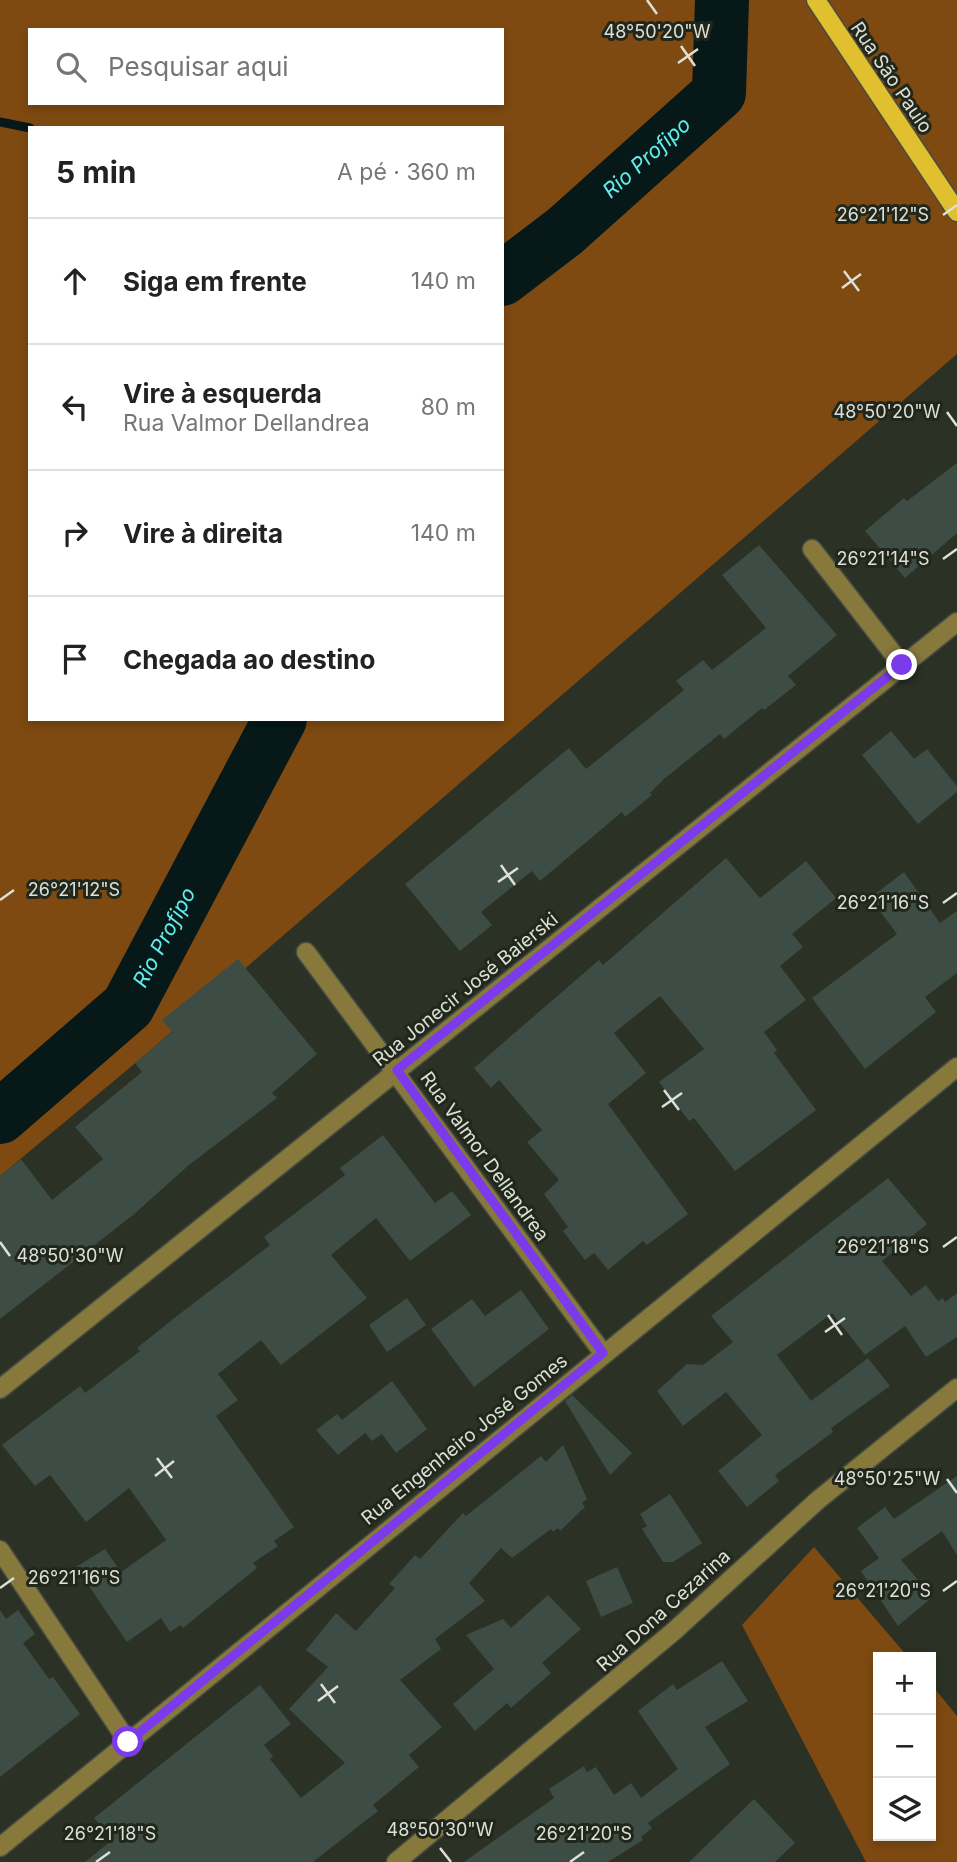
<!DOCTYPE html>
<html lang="pt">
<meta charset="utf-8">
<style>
body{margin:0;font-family:Inter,sans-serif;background:#f6f6f6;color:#222}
.controls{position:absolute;right:21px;bottom:21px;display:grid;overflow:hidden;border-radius:0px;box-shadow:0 4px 10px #0003}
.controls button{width:63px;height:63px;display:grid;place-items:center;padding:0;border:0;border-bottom:2px solid #e0e0e0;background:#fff;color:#222;font:35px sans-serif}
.stop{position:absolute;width:21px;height:21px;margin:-16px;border:5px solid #7c3aed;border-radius:50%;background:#fff}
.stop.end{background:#7c3aed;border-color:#fff;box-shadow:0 2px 7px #0008}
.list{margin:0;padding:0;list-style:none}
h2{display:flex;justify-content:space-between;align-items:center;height:91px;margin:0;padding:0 28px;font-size:30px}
h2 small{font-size:23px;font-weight:400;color:#767676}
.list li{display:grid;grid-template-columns:46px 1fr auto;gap:21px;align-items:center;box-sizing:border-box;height:126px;padding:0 28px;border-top:2px solid #e0e0e0}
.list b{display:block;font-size:26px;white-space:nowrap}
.list p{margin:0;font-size:23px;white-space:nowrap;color:#767676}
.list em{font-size:23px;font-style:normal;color:#767676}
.icon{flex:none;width:38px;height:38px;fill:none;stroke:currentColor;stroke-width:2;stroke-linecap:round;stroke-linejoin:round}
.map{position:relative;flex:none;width:957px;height:1862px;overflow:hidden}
.search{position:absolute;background:#fff;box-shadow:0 4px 10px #0003;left:28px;top:28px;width:476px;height:77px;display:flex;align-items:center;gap:18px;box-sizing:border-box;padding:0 24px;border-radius:0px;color:#767676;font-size:26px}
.panel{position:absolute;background:#fff;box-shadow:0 4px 10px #0003;left:28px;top:126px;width:476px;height:595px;border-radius:0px}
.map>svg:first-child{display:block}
.forest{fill:#7e4a12;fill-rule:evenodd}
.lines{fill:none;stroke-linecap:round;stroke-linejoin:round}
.stream{stroke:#061818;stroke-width:9}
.river{stroke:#061818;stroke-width:54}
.building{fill:#3d4c44}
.minor-casing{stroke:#474d41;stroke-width:21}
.major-casing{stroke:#474d41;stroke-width:21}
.minor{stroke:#87783c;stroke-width:18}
.major{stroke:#e1c030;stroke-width:18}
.route{stroke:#7c3aed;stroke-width:9}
.ticks{fill:none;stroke:#dce0d8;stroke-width:2.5}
.labels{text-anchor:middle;stroke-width:6;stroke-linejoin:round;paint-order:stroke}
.street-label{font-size:19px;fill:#dce0d8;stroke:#21271b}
.water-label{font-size:21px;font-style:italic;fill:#60eeed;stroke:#21271b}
.ticks-label{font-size:18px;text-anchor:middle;fill:#dce0d8;stroke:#21271b;stroke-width:6;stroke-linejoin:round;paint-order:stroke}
</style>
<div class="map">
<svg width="957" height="1862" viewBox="0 0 957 1862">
<rect width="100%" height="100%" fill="#2b3124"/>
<path class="forest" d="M0 0H957V354L139 1060 0 1176ZM30 30H502V103H30ZM30 128H502V719H30Z
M814 1547 908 1657H878V1836H931V1684L957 1716V1862H866L742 1625Z"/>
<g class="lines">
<path class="stream" d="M0 122 30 128"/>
<g class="river">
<path id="s1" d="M502 279 565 231 719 93 722 0"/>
<path id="s2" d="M0 1117 128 1006 280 719"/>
</g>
</g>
<path class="building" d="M957 463V533L905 578 865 531 904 498 907 501Z
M759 545 837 635 788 676 796 685 764 710 762 708 724 739 720 734 664 779 650 793 652 795 625 817 622 812 540 881 532 871 481 912 492 925 460 951 405 884 569 748 586 769 684 690 676 681 703 660 712 670 766 628 722 575Z
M891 731 914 759 927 749 957 786V792L918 824 862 755Z
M726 858 760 898 806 861 836 898 792 934 803 947 780 966 806 1000 764 1032 777 1050 774 1053 816 1110 735 1171 694 1118 689 1121 659 1082 704 1049 660 996 614 1033 646 1073 608 1104 688 1214 647 1245 643 1241 608 1270 594 1253 585 1260 563 1231 568 1227 544 1194 559 1180 527 1142 542 1130 499 1080 491 1088 474 1068 599 960 603 965Z
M904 872 940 923 957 911V973L925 997 936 1012 865 1069 812 998 897 934 870 898Z
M238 959 317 1054 272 1093 277 1098 189 1165 133 1215 0 1319V1176L21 1159 52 1200 103 1159 75 1127 142 1072 135 1063 172 1032 162 1020Z
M383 1135 435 1203 452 1191 471 1215 410 1261 376 1218 331 1255 367 1298 281 1365 261 1340 218 1374 238 1400 216 1416 294 1527 274 1541 278 1546 253 1563 257 1568 183 1628 181 1625 170 1632 161 1618 127 1642 76 1567 105 1549 121 1572 166 1540 129 1488 86 1522 50 1475 35 1486 2 1445 80 1386 85 1393 140 1351 137 1348 173 1319 270 1245 264 1237 345 1175 340 1168Z
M888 1178 927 1224 882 1261 911 1296 926 1285 938 1301 943 1298 945 1302 957 1293V1337L926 1357 905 1326 865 1355 832 1313 777 1355 811 1401 868 1358 890 1386 831 1428 833 1432 775 1475 779 1481 747 1507 718 1471 762 1435 726 1392 683 1426 657 1391 687 1364 703 1365 733 1342 711 1316Z
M521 1290 549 1329 474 1387 431 1329 472 1299 485 1316Z
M407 1298 426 1325 387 1352 369 1325Z
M392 1381 427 1429 396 1453 382 1434 372 1441 365 1433 338 1455 316 1430 337 1414 342 1420Z
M572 1395 632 1453 610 1475 565 1401Z
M563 1445 587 1499 582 1503 585 1507 560 1531 558 1528 553 1532 551 1529 512 1558 501 1548 469 1583 485 1601 435 1639 441 1649 400 1680 442 1727 409 1755 419 1767 373 1805 378 1811 313 1862H85L112 1840 94 1818 260 1685 291 1724 264 1745 273 1756 270 1759 301 1798 345 1763 289 1709 328 1667 306 1650 336 1613 356 1631 395 1588 389 1584 415 1555 420 1559 463 1513 466 1516 541 1456 546 1462Z
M957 1476V1555L942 1531 901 1560 920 1582 917 1585 930 1599 898 1626 861 1571 879 1558 857 1528 885 1507 894 1519Z
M670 1494 702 1543 673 1562H663L642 1529 647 1526 640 1514Z
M617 1567 633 1603 601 1617 586 1581Z
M548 1595 581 1629 542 1663 551 1673 511 1708 507 1703 475 1731 453 1704 494 1669 466 1635 503 1619 511 1628Z
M0 1610 6 1619 18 1610 35 1634 23 1643 49 1679 53 1677 80 1714 0 1777Z
M722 1661 748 1701 705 1727 730 1764 648 1823 652 1828 641 1837 643 1840 608 1862H464L554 1798 549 1789 584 1766 587 1772 596 1767 614 1795 631 1783 641 1798 678 1769 638 1711 673 1684 677 1690Z
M754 1799 795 1843 775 1862H689Z"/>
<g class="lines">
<g class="minor-casing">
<path id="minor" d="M812 549 902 665
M306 952 603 1353
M0 1389 957 622
M0 1550 128 1742
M0 1847 957 1067
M396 1862 673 1632 818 1500 957 1388"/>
</g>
<g class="major-casing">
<path id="major" d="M816 0 957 212"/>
</g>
<use href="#minor" class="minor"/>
<use href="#major" class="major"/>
</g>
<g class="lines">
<path class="route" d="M128 1742 603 1353 397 1070 902 665"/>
</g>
<path class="ticks" d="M647 0 657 14M681 46 695 66M678 63 698 49M943 215 957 205M844 271 859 291M842 288 861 274M947 412 957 426M943 559 957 549M501 865 515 885M498 882 518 868M0 900 14 890M943 903 957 893M664 1090 679 1110M662 1107 682 1093M0 1242 10 1256M943 1247 957 1237M828 1315 842 1335M825 1332 845 1318M157 1458 172 1478M155 1476 174 1461M947 1479 957 1493M0 1588 14 1578M943 1591 957 1581M321 1684 335 1703M318 1701 338 1686M440 1848 451 1862M96 1862 110 1852M570 1862 584 1852"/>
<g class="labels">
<g class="street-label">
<text transform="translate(892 77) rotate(56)" y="7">Rua São Paulo</text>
<text transform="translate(465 989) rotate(-39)" y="7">Rua Jonecir José Baierski</text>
<text transform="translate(485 1156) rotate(54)" y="7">Rua Valmor Dellandrea</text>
<text transform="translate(464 1439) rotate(-39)" y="7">Rua Engenheiro José Gomes</text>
<text transform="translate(663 1610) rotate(-42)" y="7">Rua Dona Cezarina</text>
</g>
<g class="water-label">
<text dy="7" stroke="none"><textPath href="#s1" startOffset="189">Rio Profipo</textPath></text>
<text dy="7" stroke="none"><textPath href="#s2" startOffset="247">Rio Profipo</textPath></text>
</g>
</g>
<g class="ticks-label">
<text x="657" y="38">48°50'20"W</text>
<text x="883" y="221">26°21'12"S</text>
<text x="887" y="418">48°50'20"W</text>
<text x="883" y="565">26°21'14"S</text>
<text x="74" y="896">26°21'12"S</text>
<text x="883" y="909">26°21'16"S</text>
<text x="883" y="1253">26°21'18"S</text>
<text x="70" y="1262">48°50'30"W</text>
<text x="887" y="1485">48°50'25"W</text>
<text x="74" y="1584">26°21'16"S</text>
<text x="883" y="1597">26°21'20"S</text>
<text x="440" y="1836">48°50'30"W</text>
<text x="110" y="1840">26°21'18"S</text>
<text x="584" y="1840">26°21'20"S</text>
</g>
</svg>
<div class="controls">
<button>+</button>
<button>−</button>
<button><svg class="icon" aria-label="layers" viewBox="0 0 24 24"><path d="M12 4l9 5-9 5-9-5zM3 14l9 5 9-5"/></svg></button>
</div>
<div class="stop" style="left:128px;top:1742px"></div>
<div class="stop end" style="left:902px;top:665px"></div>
<div class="search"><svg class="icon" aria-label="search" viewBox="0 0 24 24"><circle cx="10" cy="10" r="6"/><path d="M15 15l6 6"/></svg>Pesquisar aqui</div>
<section class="panel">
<h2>5 min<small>A pé · 360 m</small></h2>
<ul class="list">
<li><svg class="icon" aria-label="ahead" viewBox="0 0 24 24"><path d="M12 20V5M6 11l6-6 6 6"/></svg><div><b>Siga em frente</b></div><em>140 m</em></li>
<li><svg class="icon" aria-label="left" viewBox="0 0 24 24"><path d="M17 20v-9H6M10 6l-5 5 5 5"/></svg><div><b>Vire à esquerda</b><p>Rua Valmor Dellandrea</p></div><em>80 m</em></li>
<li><svg class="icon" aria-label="right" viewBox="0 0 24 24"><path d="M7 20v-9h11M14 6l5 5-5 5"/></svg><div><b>Vire à direita</b></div><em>140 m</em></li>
<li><svg class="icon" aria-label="arrive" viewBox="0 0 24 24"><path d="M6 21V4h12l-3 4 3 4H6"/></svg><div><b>Chegada ao destino</b></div></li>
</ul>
</section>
</div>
